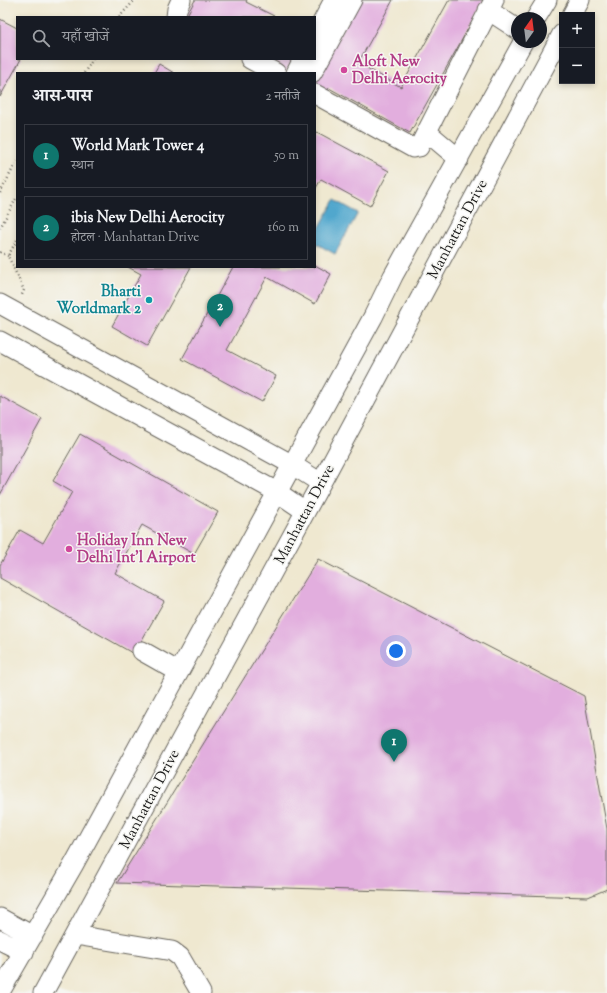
<!DOCTYPE html>
<html lang="hi">
<meta charset="utf-8">
<style>
body{margin:0;font-family:"Sorts Mill Goudy","Noto Serif Devanagari",serif;background:#20242c;color:#f1f3f6}
.controls{position:absolute;right:12px;top:12px;display:grid;overflow:hidden;border-radius:0px;box-shadow:0 2px 6px #0003}
.controls button{width:36px;height:36px;display:grid;place-items:center;padding:0;border:0;border-bottom:1px solid #363941;background:#171b24;color:#f1f3f6;font:20px sans-serif}
.compass{position:absolute;left:511px;top:12px;width:36px;height:36px;border-radius:50%;background:#171b24;box-shadow:0 2px 6px #0003;rotate:14deg}
.you{position:absolute;left:396px;top:651px;width:14px;height:14px;margin:-10px;border:3px solid #fff;border-radius:50%;background:#1a73e8;box-shadow:0 0 0 6px #1a73e833}
.badge{display:grid;place-items:center;width:26px;height:26px;border-radius:50%;background:#0f766e;color:#fff;font-size:13px;font-weight:700}
.pin{position:absolute;translate:-50% -33px;filter:drop-shadow(0 1px 2px #0008)}
.pin::after{content:'';position:absolute;top:21px;width:14px;height:12px;background:inherit;clip-path:polygon(0 0,100% 0,50% 100%)}
.list{margin:0;padding:0;list-style:none}
h2{display:flex;justify-content:space-between;align-items:center;height:52px;margin:0;padding:0 16px;font-size:17px}
h2 small{font-size:13px;font-weight:400;color:#9ea1a6}
.list li{display:grid;grid-template-columns:26px 1fr auto;gap:12px;align-items:center;box-sizing:border-box;height:64px;margin:0 8px 8px;padding:0 8px;border:1px solid #363941;border-radius:0px}
.list b{display:block;font-size:15px;white-space:nowrap}
.list p{margin:0;font-size:13px;white-space:nowrap;color:#9ea1a6}
.list em{font-size:13px;font-style:normal;color:#9ea1a6}
.icon{flex:none;width:22px;height:22px;fill:none;stroke:currentColor;stroke-width:2;stroke-linecap:round;stroke-linejoin:round}
.map{position:relative;flex:none;width:607px;height:993px;overflow:hidden}
.search{position:absolute;background:#171b24;box-shadow:0 2px 6px #0003;left:16px;top:16px;width:300px;height:44px;display:flex;align-items:center;gap:10px;box-sizing:border-box;padding:0 14px;border-radius:0px;color:#9ea1a6;font-size:15px}
.panel{position:absolute;background:#171b24;box-shadow:0 2px 6px #0003;left:16px;top:72px;width:300px;height:196px;border-radius:0px}
.map>svg:first-child{display:block}
.water{fill:#51a7cd;stroke:#366274}
.building{fill:#e2aede}
.lines{fill:none;stroke-linecap:round;stroke-linejoin:round}
.minor-casing{stroke:#66635b;stroke-width:21}
.path{stroke:#66635b;stroke-width:2.5;stroke-dasharray:1 3;stroke-linecap:butt}
.minor{stroke:#fff;stroke-width:19}
.hotel-dot{fill:#d1479c;stroke:#f6f6f2;stroke-width:1.5}
.culture-dot{fill:#0f9aa8;stroke:#f6f6f2;stroke-width:1.5}
.labels{text-anchor:middle;stroke-width:3;stroke-linejoin:round;paint-order:stroke}
.hotel-label{font-size:15px;font-weight:bold;fill:#b23c85;stroke:#f6f6f2;text-anchor:start}
.street-label{font-size:15px;fill:#1c1c1c;stroke:#f6f6f2}
.culture-label{font-size:15px;font-weight:bold;fill:#0d838f;stroke:#f6f6f2;text-anchor:end}
</style>
<div class="map">
<svg width="607" height="993" viewBox="0 0 607 993">
<rect width="100%" height="100%" fill="#f6f6f2"/>
<filter id="ink" filterUnits="userSpaceOnUse"><feTurbulence type="fractalNoise" baseFrequency=".025" numOctaves="2"/><feDisplacementMap in="SourceGraphic" scale="8" xChannelSelector="R" yChannelSelector="G"/><feConvolveMatrix kernelMatrix="1 2 1 2 8 2 1 2 1" color-interpolation-filters="sRGB"/></filter>
<filter id="wash" filterUnits="userSpaceOnUse"><feTurbulence type="fractalNoise" baseFrequency=".012" numOctaves="4" result="noise"/><feDisplacementMap in="SourceGraphic" scale="16" xChannelSelector="R" yChannelSelector="G"/><feGaussianBlur stdDeviation="0.9" result="paint"/><feColorMatrix in="noise" values="0 0 0 0 0 0 0 0 0 0 0 0 0 0 0 0 0 1.4 0 .05"/><feComposite in="paint" operator="in"/></filter>
<g filter="url(#wash)">
<rect width="100%" height="100%" fill="#efe8d0"/>
<path class="water" d="M335 200 358 213 335 254 315 243V235Z"/>
<g id="blocks">
<path class="building" d="M195 0H247L246 2 276 17H186Z
M358 0H393L358 63 401 87 449 0H484L410 133 329 88 326 93 315 87V77Z
M0 19 17 28V59H21L0 97Z
M260 59H293L286 72Z
M159 64 174 73H154Z
M315 131 389 171 370 206 321 179 315 190Z
M315 265 331 274 315 304 267 277 227 350 276 376 262 402 182 359 233 267H315Z
M128 267H191L147 346 112 326 141 274Z
M0 396 42 419 0 495Z
M80 434 218 512 194 554 142 525 115 573 164 601 134 654 0 578V565L20 530 43 543 72 492 53 481Z
M318 559 584 696 607 829V889L588 897 117 883Z"/>
</g>
</g>
<g filter="url(#ink)">
<use href="#blocks" fill-opacity="0" stroke="#66635b" stroke-width="1"/>
<g class="lines">
<g class="minor-casing">
<path id="minor" d="M488 10 517 29
M572 15 580 0
M176 17 177 9 181 0
M536 18 547 0
M315 36 334 0
M250 59 276 73
M296 73 303 59
M312 73 352 0
M315 94 413 148 419 147 494 0
M427 132 459 159
M0 304 291 464 321 483
M0 341 277 492 305 511
M142 651 179 672
M0 918 33 936
M75 935 172 951 180 957 201 993
M0 940 24 952
M0 992 74 864 373 317 393 276 523 42
M43 993 321 483 562 34"/>
</g>
<path class="path" d="M119 17 135 0
M84 73 93 59
M0 193 17 161
M0 228 17 197
M17 240 8 256 24 290 21 297
M0 252 8 256"/>
<use href="#minor" class="minor"/>
</g>
</g>
<g class="hotel-dot">
<circle cx="344" cy="70" r="4"/>
<circle cx="69" cy="549" r="4"/>
</g>
<circle class="culture-dot" cx="149" cy="300" r="4"/>
<g class="labels">
<g class="hotel-label">
<text x="352" y="66">Aloft New<tspan x="352" dy="17">Delhi Aerocity</tspan></text>
<text x="77" y="545">Holiday Inn New<tspan x="77" dy="17">Delhi Int'l Airport</tspan></text>
</g>
<g class="street-label">
<text transform="translate(457 229) rotate(-62)" y="5">Manhattan Drive</text>
<text transform="translate(304 514) rotate(-62)" y="5">Manhattan Drive</text>
<text transform="translate(149 799) rotate(-62)" y="5">Manhattan Drive</text>
</g>
<g class="culture-label">
<text x="141" y="296">Bharti<tspan x="141" dy="17">Worldmark 2</tspan></text>
</g>
</g>
</svg>
<div class="controls">
<button>+</button>
<button>−</button>
</div>
<svg class="compass" viewBox="-18 -18 36 36"><path d="M0-13l5 13h-10z" fill="#e53935"/><path d="M0 13l5-13h-10z" fill="#9ea1a6"/></svg>
<div class="you"></div>
<div class="pin badge" style="left:394px;top:762px">1</div>
<div class="pin badge" style="left:220px;top:327px">2</div>
<div class="search"><svg class="icon" aria-label="search" viewBox="0 0 24 24"><circle cx="10" cy="10" r="6"/><path d="M15 15l6 6"/></svg>यहाँ खोजें</div>
<section class="panel">
<h2>आस-पास<small>2 नतीजे</small></h2>
<ul class="list">
<li><span class="badge">1</span><div><b>World Mark Tower 4</b><p>स्थान</p></div><em>50 m</em></li>
<li><span class="badge">2</span><div><b>ibis New Delhi Aerocity</b><p>होटल · Manhattan Drive</p></div><em>160 m</em></li>
</ul>
</section>
</div>
